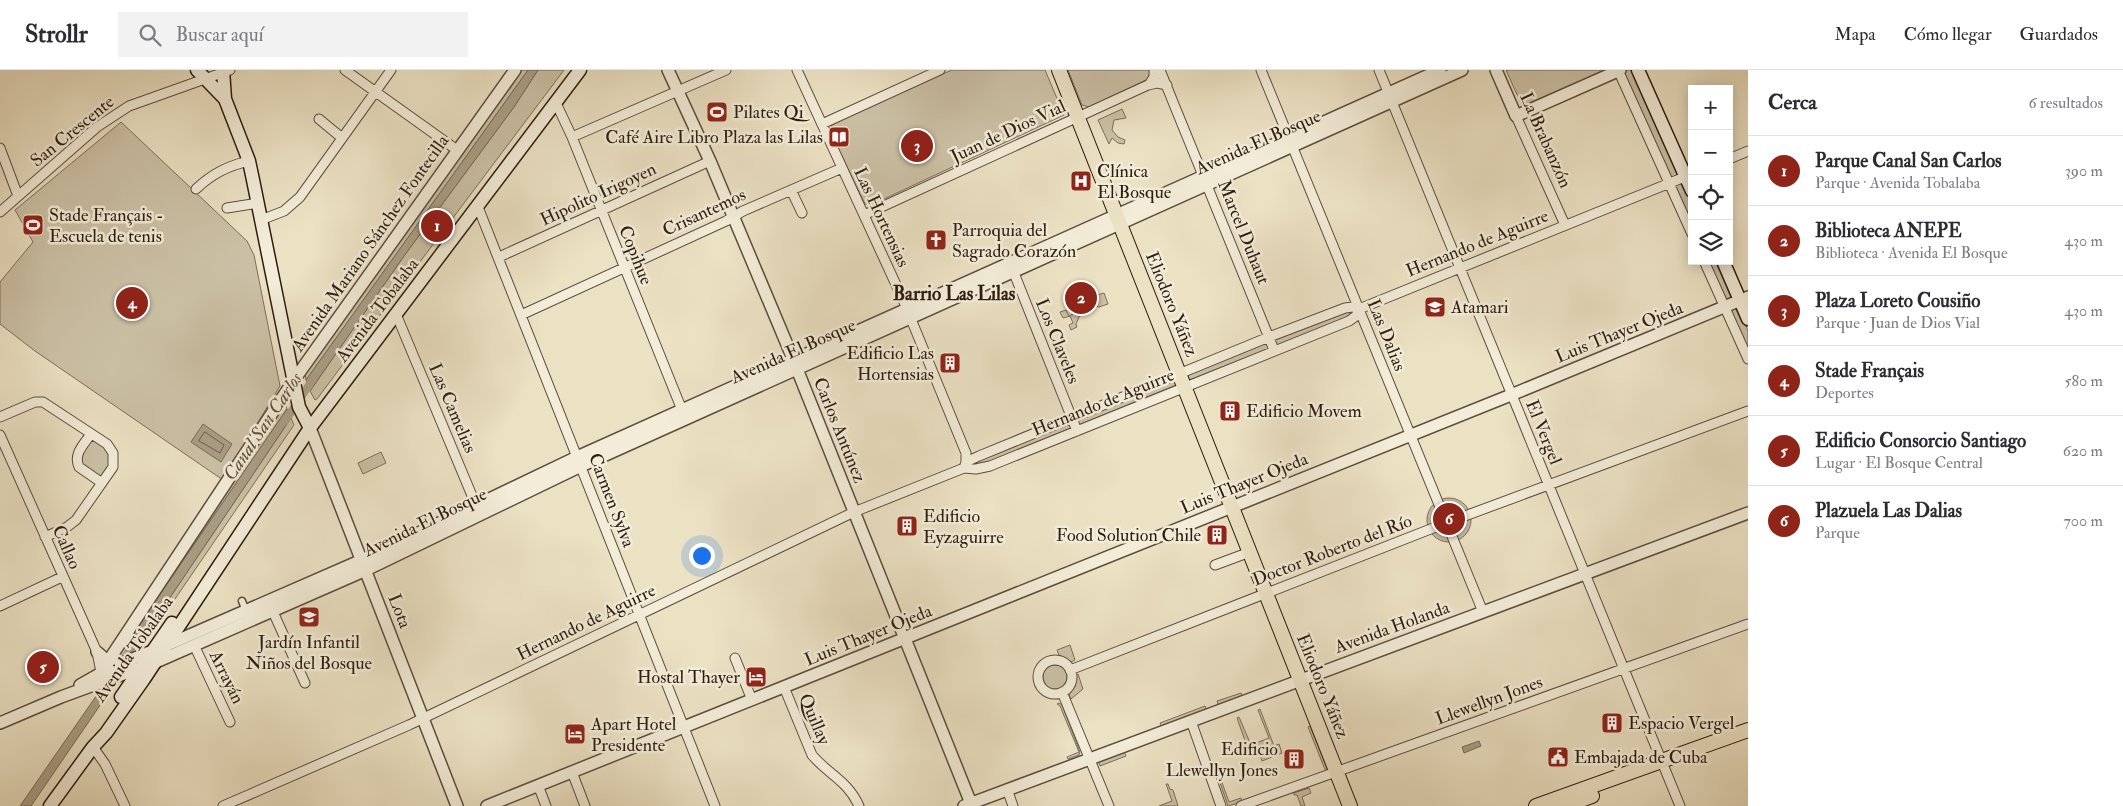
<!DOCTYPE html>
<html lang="es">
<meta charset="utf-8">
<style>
body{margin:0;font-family:"IM FELL Double Pica",serif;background:#f2f2f3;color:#2b2b33}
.controls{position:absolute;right:15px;top:15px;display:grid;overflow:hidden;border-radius:0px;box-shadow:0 2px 12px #0003}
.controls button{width:45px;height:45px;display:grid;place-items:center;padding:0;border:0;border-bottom:1px solid #e1e1e2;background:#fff;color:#2b2b33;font:25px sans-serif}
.you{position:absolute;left:701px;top:485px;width:18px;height:18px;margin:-12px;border:4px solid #fff;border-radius:50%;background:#1a73e8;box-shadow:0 0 0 8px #1a73e833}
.badge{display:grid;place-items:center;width:32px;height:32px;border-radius:50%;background:#8f2418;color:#fff;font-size:16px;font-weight:700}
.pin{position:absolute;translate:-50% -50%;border:2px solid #fff;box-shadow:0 1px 5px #0006}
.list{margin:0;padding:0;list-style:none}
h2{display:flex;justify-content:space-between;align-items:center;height:65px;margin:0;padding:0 20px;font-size:21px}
h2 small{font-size:16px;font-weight:400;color:#7c7c81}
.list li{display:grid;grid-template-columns:32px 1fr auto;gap:15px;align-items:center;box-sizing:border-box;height:70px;padding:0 20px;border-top:1px solid #e1e1e2}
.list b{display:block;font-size:19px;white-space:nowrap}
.list p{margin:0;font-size:16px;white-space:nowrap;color:#7c7c81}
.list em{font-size:16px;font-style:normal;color:#7c7c81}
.icon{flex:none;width:28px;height:28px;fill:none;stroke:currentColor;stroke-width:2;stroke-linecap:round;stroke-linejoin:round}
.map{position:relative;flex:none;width:1748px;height:736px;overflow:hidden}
header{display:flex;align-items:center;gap:30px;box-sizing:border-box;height:70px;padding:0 25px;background:#fff;border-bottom:1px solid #e1e1e2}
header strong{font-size:24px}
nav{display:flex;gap:28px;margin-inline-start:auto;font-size:18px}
.search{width:350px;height:45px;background:#f2f2f3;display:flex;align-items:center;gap:12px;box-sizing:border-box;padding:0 18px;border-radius:0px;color:#7c7c81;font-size:19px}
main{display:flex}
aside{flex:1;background:#fff}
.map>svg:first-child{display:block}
.green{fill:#cbc0a5;stroke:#7c6e5b}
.water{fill:#aa9e86;stroke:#786a57}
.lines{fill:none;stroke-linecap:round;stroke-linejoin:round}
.shore{stroke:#6c5d4c;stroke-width:1}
.canal{stroke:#aa9e86;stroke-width:8}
.pedestrian-casing{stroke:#5c4d3e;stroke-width:9}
.minor-casing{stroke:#5c4d3e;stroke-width:11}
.tertiary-casing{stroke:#5c4d3e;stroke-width:14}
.secondary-casing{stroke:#2d1c11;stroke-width:15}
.primary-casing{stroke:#2d1c11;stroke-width:16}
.pedestrian{stroke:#f2ecd8;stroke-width:6}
.minor{stroke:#f2ecd8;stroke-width:9}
.tertiary{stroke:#f2ecd8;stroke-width:11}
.secondary{stroke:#f2ecd8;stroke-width:12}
.primary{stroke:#ebe1c3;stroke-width:14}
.labels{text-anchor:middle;stroke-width:5;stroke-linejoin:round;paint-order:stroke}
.poi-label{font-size:18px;fill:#2d1c11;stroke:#f2ecd8;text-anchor:start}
.street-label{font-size:18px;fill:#2d1c11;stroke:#f2ecd8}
.neighbourhood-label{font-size:19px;font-weight:bold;fill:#2d1c11;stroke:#f2ecd8}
.water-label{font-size:19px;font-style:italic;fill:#5f5040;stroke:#f2ecd8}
</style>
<header>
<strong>Strollr</strong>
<div class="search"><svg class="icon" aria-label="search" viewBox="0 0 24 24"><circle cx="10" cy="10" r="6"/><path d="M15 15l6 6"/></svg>Buscar aquí</div>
<nav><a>Mapa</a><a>Cómo llegar</a><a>Guardados</a></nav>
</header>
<main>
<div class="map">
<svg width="1748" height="736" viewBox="0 0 1748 736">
<rect width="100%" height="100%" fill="#ebe1c3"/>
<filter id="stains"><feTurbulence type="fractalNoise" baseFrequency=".004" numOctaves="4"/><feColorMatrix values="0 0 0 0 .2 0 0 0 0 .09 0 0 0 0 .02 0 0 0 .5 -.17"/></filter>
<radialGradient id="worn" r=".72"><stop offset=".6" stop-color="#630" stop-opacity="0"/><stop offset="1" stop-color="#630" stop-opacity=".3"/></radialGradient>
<path class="green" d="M521 0H528L306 310 305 303 357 223Z
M538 0H564L317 329 315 330 310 321 404 186 514 37Z
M952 0H1045L1064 45 871 135 865 134 830 62 832 55 873 34Z
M1068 0H1149L1150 3 1148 9 1089 37 1082 35Z
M1506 0H1608L1523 38Z
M1620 0H1636L1692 126V160Z
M1122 39 1126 48 1114 50 1112 60 1118 67 1125 70 1124 74 1118 73 1112 68 1109 74 1098 50Z
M121 52 247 171 254 185 280 316 223 410 35 281 0 254V212L33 172 15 140Z
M1706 191H1719L1748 261V282Z
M1104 223 1108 234 1099 237 1093 235 1082 240 1076 254 1077 257 1071 260 1069 255 1073 253 1070 246 1063 248 1060 242 1066 240 1069 246 1096 233 1094 226Z
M1346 241H1350V247L1171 317 984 394 973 395 982 389Z
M285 332 287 339 134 562 128 574 122 572Z
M291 348 294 355 149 567 142 569Z
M91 367 106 376 112 389 101 410 79 395 80 383Z
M381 382 386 393 363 404 358 393Z
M1427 450a22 22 0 1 1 44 0a22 22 0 1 1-44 0Z
M1070 575 1075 590 1069 593 1066 588 1059 585 1057 580Z
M1043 607a12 12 0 1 1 24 0a12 12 0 1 1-24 0Z
M1078 604 1083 619 1071 629 1069 624 1075 616V605Z
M1241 623 1243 628 1219 637 1217 631Z
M1059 633 1062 635 1080 682 1079 685 1068 689 1067 687 1079 682 1060 636 1057 634Z
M1205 636 1207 641 1162 657 1160 653Z
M1260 639 1274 676 1279 674 1282 683 1262 691 1259 682 1250 685 1237 648 1239 647 1251 675 1269 668 1258 640Z
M1310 656 1328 701 1326 702 1308 657Z
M1124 681 1126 686 1100 696 1098 690Z
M1218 707H1220L1229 732 1241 728 1242 732 1228 736Z
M1166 714H1168L1170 719 1173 720 1178 736H1159L1172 731Z
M1309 718 1311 723 1302 727 1305 736H1301L1297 725H1294V723Z"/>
<path class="water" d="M528 0H538L514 37 404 186 310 321 306 310Z
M287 339 291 348 142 569 128 574 134 562Z
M203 354 232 374 221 392 191 372Z
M114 615 31 736H20L101 619Z
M1479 671 1481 676 1464 683 1462 677Z"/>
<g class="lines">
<path class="shore" d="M205 362 224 375 220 383 199 371Z"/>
<path class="canal" d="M285 351 313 309
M121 593 141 563"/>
<g class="pedestrian-casing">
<path id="pedestrian" d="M242 531 246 541"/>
</g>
<g class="minor-casing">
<path id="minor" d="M345 0 457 80
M797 0 904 232 966 383V392
M1160 0 1274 280
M1261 0 1483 542
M1379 0 1680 736
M1618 0 1692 164
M1149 15 1154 7V0
M556 33 572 67 684 345
M1516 46 1565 155
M319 49 342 68
M822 54 940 0
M572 67 726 0
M0 78 18 126
M1729 89 1748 81
M196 119C212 104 227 96 249 91
M791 120 802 143
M478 137 715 736
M227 138 258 133
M0 142 97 57 129 36 230 0
M864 145 1148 15 1157 13 1167 15
M261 150 284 141 300 127 391 0
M499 187 710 91
M1704 191 1748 289
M1012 198 1077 361
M396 244 478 440
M521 245 726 151 743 141 842 98
M0 347 35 332H43L107 374 113 383V397L76 450 67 457 45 467
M91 364C84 374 73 384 79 397L102 413
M0 365 97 582 101 602
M964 398 966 392 979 386 1269 267 1345 238 1353 237 1359 239 1692 104
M1215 495 1250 482
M270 535 305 613
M0 536 62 507
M194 575 230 652
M735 588 752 630
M1038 607a17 17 0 1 1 34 0a17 17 0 1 1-34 0Z
M1070 600 1446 453 1748 341
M784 617 812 685C829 705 848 711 859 736
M1062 622 1109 736
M1191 651 1221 736
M93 677 105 694 125 736
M572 702 585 736
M538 715 546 736
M1007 719 1013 736
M223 736 409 655 854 442 964 398 976 399 990 396 1349 251 1356 246 1359 239
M1241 736 1748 554"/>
</g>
<g class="tertiary-casing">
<path id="tertiary" d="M668 0 710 91 791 284 972 736
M1496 0 1516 46 1620 0
M310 358 457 736
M97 582 105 589 116 592
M101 602 294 310 515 0
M80 615 110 598 167 575 362 490 577 387 1440 0
M0 653 61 627 156 592 366 500 581 396 1462 0
M487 736 1511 325 1748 227
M964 736 1748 443"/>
</g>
<g class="secondary-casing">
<path id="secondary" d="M197 0 225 29
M223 0 225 29 249 91 253 110 299 337 310 358
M1638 0 1692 121
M1723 191 1748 249
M121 627 172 553
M50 736 93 677 106 663 144 609 310 358 580 0"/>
</g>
<g class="primary-casing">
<path id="primary" d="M1059 0 1350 736
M1536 736 1748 660
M1564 736 1592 726"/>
</g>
<use href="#pedestrian" class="pedestrian"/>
<use href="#minor" class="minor"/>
<use href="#tertiary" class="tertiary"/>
<use href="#secondary" class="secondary"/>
<use href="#primary" class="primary"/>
</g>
<defs>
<g id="stadium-square" transform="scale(1.125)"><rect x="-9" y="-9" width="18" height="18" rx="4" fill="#8f2418" stroke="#f2ecd8"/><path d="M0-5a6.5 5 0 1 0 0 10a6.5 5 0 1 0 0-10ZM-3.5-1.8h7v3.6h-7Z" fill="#fff"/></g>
<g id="library-square" transform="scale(1.125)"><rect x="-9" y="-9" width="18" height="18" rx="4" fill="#8f2418" stroke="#f2ecd8"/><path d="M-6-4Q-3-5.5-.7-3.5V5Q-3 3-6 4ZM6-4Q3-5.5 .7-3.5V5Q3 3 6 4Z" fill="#fff"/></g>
<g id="hospital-square" transform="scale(1.125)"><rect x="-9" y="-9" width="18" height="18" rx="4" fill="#8f2418" stroke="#f2ecd8"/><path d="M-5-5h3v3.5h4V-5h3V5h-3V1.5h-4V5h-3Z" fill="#fff"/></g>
<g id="church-square" transform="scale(1.125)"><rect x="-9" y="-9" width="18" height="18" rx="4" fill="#8f2418" stroke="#f2ecd8"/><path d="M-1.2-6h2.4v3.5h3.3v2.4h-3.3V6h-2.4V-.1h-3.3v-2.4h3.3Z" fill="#fff"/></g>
<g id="school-square" transform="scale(1.125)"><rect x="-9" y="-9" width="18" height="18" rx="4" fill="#8f2418" stroke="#f2ecd8"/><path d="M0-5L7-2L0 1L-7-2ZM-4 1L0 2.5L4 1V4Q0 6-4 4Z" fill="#fff"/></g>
<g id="building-square" transform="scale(1.125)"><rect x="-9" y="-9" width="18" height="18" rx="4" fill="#8f2418" stroke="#f2ecd8"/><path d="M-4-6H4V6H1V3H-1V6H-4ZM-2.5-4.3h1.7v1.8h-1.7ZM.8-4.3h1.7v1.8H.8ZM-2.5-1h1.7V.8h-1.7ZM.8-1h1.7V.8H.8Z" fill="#fff"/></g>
<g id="hotel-square" transform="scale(1.125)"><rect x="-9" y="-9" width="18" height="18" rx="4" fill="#8f2418" stroke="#f2ecd8"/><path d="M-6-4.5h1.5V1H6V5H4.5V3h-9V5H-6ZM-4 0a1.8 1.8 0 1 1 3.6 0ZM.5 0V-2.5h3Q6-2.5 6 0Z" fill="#fff"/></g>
<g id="civic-square" transform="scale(1.125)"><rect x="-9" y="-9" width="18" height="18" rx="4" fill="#8f2418" stroke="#f2ecd8"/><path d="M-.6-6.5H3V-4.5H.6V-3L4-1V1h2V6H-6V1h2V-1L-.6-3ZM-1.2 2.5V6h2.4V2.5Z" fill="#fff"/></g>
</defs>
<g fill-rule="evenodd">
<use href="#stadium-square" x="717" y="42"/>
<use href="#library-square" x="839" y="67"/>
<use href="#hospital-square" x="1081" y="111"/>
<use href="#stadium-square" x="33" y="155"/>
<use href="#church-square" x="936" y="170"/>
<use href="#school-square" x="1435" y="237"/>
<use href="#building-square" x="950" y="293"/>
<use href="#building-square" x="1230" y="341"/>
<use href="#building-square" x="907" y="456"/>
<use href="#building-square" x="1217" y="465"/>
<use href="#school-square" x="309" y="547"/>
<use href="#hotel-square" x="756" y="607"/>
<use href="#building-square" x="1612" y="653"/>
<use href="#hotel-square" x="575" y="664"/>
<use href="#civic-square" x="1558" y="687"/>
<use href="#building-square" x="1294" y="689"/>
</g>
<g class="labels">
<g class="poi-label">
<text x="733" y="48">Pilates Qi</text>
<text x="823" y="73" text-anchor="end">Café Aire Libro Plaza las Lilas</text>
<text x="1097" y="107">Clínica<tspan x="1097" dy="21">El Bosque</tspan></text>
<text x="49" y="151">Stade Français -<tspan x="49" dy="21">Escuela de tenis</tspan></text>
<text x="952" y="166">Parroquia del<tspan x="952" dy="21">Sagrado Corazón</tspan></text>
<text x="1451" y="243">Atamari</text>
<text x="934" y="289" text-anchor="end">Edificio Las<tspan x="934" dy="21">Hortensias</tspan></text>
<text x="1246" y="347">Edificio Movem</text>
<text x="923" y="452">Edificio<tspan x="923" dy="21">Eyzaguirre</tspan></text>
<text x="1201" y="471" text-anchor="end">Food Solution Chile</text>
<text x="309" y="578" text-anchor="middle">Jardín Infantil<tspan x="309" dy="21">Niños del Bosque</tspan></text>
<text x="740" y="613" text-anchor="end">Hostal Thayer</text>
<text x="1628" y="659">Espacio Vergel</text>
<text x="591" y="660">Apart Hotel<tspan x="591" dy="21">Presidente</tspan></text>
<text x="1278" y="685" text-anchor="end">Edificio<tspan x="1278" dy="21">Llewellyn Jones</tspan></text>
<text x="1574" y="693">Embajada de Cuba</text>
</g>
<g class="street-label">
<text transform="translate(72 61) rotate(-39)" y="6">San Crescente</text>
<text transform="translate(1008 61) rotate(-25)" y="6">Juan de Dios Vial</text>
<text transform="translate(1546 70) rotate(66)" y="6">La Brabanzón</text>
<text transform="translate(1258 72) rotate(-24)" y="6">Avenida El Bosque</text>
<text transform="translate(598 124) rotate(-25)" y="6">Hipolito Irigoyen</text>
<text transform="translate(704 142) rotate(-25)" y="6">Crisantemos</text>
<text transform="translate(882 147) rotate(65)" y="6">Las Hortensias</text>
<text transform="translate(1244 162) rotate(68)" y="6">Marcel Duhaut</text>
<text transform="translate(370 173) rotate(-55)" y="6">Avenida Mariano Sánchez Fontecilla</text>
<text transform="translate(1477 173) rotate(-22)" y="6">Hernando de Aguirre</text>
<text transform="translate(636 185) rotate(68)" y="6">Copihue</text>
<text transform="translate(1172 234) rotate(68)" y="6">Eliodoro Yáñez</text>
<text transform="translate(377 240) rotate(-53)" y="6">Avenida Tobalaba</text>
<text transform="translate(1619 262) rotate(-22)" y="6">Luis Thayer Ojeda</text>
<text transform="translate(1387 265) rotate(68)" y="6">Las Dalias</text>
<text transform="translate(1058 271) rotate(68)" y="6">Los Claveles</text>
<text transform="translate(793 281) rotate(-24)" y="6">Avenida El Bosque</text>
<text transform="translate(1103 332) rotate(-22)" y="6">Hernando de Aguirre</text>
<text transform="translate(453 338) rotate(67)" y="6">Las Camelias</text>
<text transform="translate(840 360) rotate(68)" y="6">Carlos Antúnez</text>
<text transform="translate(1544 362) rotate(68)" y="6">El Vergel</text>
<text transform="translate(1244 413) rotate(-22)" y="6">Luis Thayer Ojeda</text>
<text transform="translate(612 430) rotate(69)" y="6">Carmen Sylva</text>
<text transform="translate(425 452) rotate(-26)" y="6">Avenida El Bosque</text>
<text transform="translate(67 477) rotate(66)" y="6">Callao</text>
<text transform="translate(1332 480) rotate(-21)" y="6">Doctor Roberto del Río</text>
<text transform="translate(400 541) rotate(69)" y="6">Lota</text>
<text transform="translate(586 552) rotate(-26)" y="6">Hernando de Aguirre</text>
<text transform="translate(1392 557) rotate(-20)" y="6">Avenida Holanda</text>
<text transform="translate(868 565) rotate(-22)" y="6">Luis Thayer Ojeda</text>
<text transform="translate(133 579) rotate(-55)" y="6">Avenida Tobalaba</text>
<text transform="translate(227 607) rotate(64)" y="6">Arrayán</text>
<text transform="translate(1323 616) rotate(68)" y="6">Eliodoro Yáñez</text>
<text transform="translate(1489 630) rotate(-20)" y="6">Llewellyn Jones</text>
<text transform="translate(815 649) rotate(67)" y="6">Quillay</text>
</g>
<g class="neighbourhood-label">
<text x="954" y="230">Barrio Las Lilas</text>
</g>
<g class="water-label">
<text transform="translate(262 356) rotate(-56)" y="7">Canal San Carlos</text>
</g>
</g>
<rect width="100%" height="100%" filter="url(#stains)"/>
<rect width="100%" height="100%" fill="url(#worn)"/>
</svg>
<div class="controls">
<button>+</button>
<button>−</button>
<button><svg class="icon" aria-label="locate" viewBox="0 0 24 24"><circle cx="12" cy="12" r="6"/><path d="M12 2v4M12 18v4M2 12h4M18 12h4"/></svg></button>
<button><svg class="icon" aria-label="layers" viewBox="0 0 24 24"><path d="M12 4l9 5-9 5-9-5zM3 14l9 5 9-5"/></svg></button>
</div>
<div class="you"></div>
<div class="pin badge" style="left:437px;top:156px">1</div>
<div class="pin badge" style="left:1081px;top:228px">2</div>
<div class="pin badge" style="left:917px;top:76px">3</div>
<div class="pin badge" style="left:132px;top:233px">4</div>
<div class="pin badge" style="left:43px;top:597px">5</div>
<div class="pin badge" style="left:1449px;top:449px">6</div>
</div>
<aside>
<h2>Cerca<small>6 resultados</small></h2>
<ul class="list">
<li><span class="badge">1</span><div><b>Parque Canal San Carlos</b><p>Parque · Avenida Tobalaba</p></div><em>390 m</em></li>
<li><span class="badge">2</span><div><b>Biblioteca ANEPE</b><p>Biblioteca · Avenida El Bosque</p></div><em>430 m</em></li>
<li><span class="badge">3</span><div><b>Plaza Loreto Cousiño</b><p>Parque · Juan de Dios Vial</p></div><em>430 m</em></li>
<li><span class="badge">4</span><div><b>Stade Français</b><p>Deportes</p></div><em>580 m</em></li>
<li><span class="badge">5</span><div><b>Edificio Consorcio Santiago</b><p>Lugar · El Bosque Central</p></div><em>620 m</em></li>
<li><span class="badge">6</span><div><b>Plazuela Las Dalias</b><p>Parque</p></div><em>700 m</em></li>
</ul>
</aside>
</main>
